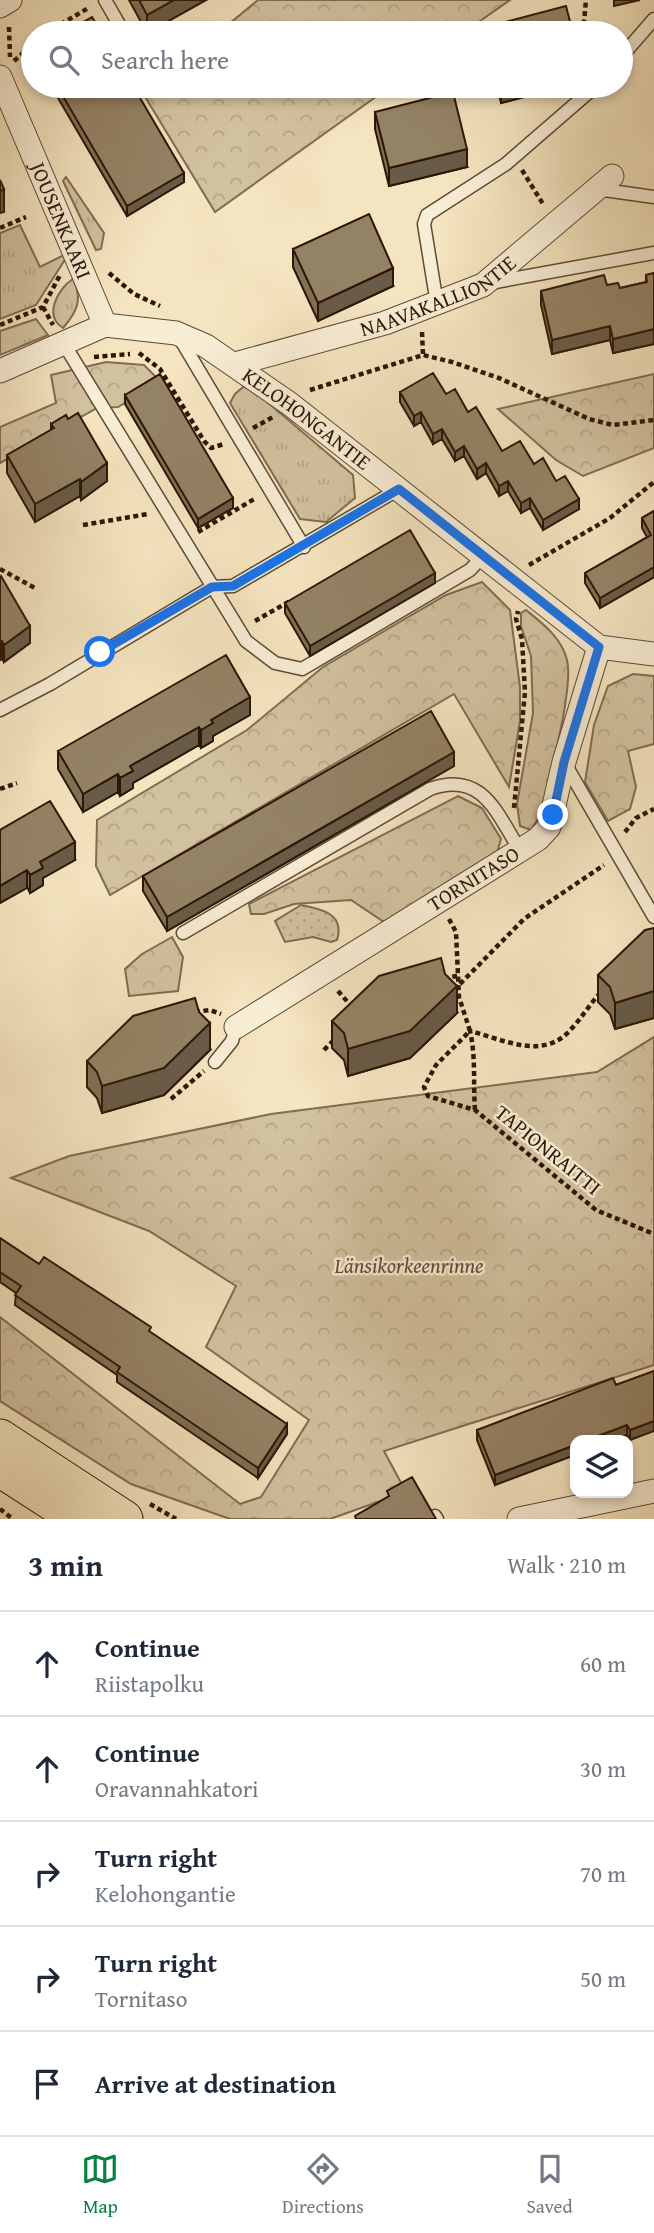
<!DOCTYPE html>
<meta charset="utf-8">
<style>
body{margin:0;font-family:"Gentium Book Plus",serif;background:#f2f2f3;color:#1f2937}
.controls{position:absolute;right:21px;bottom:21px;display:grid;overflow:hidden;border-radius:14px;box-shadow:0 4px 10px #0003}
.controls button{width:63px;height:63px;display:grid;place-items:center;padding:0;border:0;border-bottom:2px solid #e0e1e3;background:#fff;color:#1f2937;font:35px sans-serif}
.stop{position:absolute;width:21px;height:21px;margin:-16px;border:5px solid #1a73e8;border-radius:50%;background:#fff}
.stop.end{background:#1a73e8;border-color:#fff;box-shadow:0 2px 7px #0008}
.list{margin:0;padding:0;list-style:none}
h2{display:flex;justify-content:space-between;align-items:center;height:91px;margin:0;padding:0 28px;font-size:30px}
h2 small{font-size:23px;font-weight:400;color:#747a83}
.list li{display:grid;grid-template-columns:46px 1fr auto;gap:21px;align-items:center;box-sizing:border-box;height:105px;padding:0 28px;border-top:2px solid #e0e1e3}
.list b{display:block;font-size:26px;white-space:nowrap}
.list p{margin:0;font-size:23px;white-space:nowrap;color:#747a83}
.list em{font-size:23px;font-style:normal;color:#747a83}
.icon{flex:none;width:38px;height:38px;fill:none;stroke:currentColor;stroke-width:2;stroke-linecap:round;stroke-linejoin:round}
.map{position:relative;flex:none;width:654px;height:1519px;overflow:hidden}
.search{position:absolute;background:#fff;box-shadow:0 4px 10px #0003;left:21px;right:21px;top:21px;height:77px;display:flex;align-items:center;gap:18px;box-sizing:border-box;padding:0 24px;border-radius:38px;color:#747a83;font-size:26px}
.sheet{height:616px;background:#fff}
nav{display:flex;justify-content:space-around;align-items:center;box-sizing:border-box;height:98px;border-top:2px solid #e0e1e3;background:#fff;font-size:19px;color:#747a83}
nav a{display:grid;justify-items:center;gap:4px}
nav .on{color:#0b8043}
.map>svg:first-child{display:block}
.grass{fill:url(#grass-tufts);stroke:#806c52;stroke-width:2}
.forest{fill:url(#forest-crowns);stroke:#806c52;stroke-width:2}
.park{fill:url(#park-dots);stroke:#806c52;stroke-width:2}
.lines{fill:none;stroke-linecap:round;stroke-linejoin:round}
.lane-casing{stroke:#5f4a33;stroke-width:15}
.street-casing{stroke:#5f4a33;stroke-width:25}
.primary-casing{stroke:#2d1704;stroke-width:39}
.path{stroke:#2d1704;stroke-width:4.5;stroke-dasharray:5 3.5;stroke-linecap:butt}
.lane{stroke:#f8edd5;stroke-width:12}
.street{stroke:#f8edd5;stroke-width:23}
.primary{stroke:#f4e4bf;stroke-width:37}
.wall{fill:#7f7057;stroke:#2d1704;stroke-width:2}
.shaded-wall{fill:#685b47;stroke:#2d1704;stroke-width:2}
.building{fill:#948265;stroke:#2d1704;stroke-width:2}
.route{stroke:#1a73e8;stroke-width:9}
.labels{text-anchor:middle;stroke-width:5;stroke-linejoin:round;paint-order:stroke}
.street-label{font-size:21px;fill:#2d1704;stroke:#f8edd5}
.park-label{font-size:21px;font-style:italic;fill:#5f4a32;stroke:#f8edd5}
</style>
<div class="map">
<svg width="654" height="1519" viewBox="0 0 654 1519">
<defs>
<pattern id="grass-tufts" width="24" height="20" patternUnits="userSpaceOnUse" patternTransform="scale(1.75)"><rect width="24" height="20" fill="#d2c19f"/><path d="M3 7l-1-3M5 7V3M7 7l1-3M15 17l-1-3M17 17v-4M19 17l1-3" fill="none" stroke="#b5a587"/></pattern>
<pattern id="forest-crowns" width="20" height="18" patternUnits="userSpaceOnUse" patternTransform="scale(1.75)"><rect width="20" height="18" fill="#d2c19f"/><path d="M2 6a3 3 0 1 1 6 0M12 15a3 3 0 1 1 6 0" fill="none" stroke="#b5a587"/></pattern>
<pattern id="park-dots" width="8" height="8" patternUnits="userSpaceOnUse" patternTransform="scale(1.75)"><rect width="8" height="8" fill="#d2c19f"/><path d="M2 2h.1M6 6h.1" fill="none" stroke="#b5a587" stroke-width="1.8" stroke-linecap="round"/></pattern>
</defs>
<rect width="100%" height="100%" fill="#f4e4bf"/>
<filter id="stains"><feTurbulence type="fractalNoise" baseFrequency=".00286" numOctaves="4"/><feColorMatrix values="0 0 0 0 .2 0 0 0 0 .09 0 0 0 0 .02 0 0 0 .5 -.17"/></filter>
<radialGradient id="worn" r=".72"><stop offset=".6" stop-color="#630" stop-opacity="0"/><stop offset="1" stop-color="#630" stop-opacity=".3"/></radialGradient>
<path class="grass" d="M66 177 104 233 101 249 96 250 63 181Z
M20 225 40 267 66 254V258L36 305 0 319V233Z
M73 279C83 299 77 312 63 328 43 316 58 288 73 279Z
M36 319 48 335 0 355V331Z
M243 387 252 389 353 475 355 498 326 522 300 519 230 403 235 394Z"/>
<path class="forest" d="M258 0H510L463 33H218Z
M147 86H391L215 212 141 90Z
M106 362 144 365 161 382 118 407 97 408 0 463V427L56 403 51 375Z
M654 374V448L583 476 556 460 498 409Z
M482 582 510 610 520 687V721L509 787 454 694 110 895 96 866 97 820 247 730 323 667 446 595Z
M526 610C542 623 562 638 567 660 574 688 549 778 543 811L531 830 520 826 517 804 533 713 531 656 521 626V613Z
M633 674 654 676V744L628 751 636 787 630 809 608 821 585 782 594 725 608 686Z
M458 796 482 808 501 839 496 856 384 922 351 900 294 904 264 914H251L249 904Z
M172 937 183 957 178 991 129 996 125 969 142 954Z
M654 1037V1365L384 1451 406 1492 330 1519H230L131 1484 0 1401V1317L240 1504 261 1497 309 1420 206 1347 236 1286 149 1231 11 1178 69 1156 271 1114 597 1072Z"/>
<path class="park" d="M301 905C322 909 345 914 337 940L331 942 313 937 285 942 275 921Z"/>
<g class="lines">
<g class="lane-casing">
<path id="lane" d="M105 0 124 33
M621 57 654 19
M597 189 654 197
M490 283 654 253
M437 304 424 224 427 215 506 164 596 86
M179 337 304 547
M64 344 246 641 275 663 302 669 470 570 483 556
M0 710 50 684 212 587 233 586 399 489
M564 762 654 917
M183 933 430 789C483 770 497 814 521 852
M215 1062 232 1041 236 1027
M435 1516 437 1519"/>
</g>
<g class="street-casing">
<g id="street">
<path d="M0 6 10 0"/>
<path id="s1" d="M0 77 105 325"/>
<path id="s2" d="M235 364 385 323 483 285 612 176"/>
<path id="s3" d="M0 371 105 325 176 333 206 346 290 404 599 647 654 654"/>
<path id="s4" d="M236 1027 538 839 549 827 564 762 599 647"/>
<path d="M519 1519 654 1491"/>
</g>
</g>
<g class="primary-casing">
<path id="primary" d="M0 1438 124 1519
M0 1468 79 1519"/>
</g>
<path class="path" d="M168 21 173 33
M9 27 10 57
M46 33 90 7
M583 33 586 0
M14 61 33 44
M522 170 543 204
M0 228 26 217
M109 273 134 294 160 306
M43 307 53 325
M0 325 43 307 60 275
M422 332 423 355
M139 353 160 369 204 441 211 448 224 444
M94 357 130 354
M310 390 423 355 452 362 499 378 589 419 613 425 654 420
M253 428 273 417
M83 525 148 514
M198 532 256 498
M529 565 610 518 654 482
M0 569 35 588
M255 621 290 601
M0 789 17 783
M514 808 525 692 522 639 516 619 518 611
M625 832 636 818 654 809
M449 919 456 932 459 997 470 1031 436 1065 424 1087 428 1096 475 1110 596 1210 654 1234
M444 979 460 975
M460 984 524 919 604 865
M338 991 353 1008
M195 1012 210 1010 221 1014
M324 1050 335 1039
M171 1099 204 1071
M475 1110C473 1083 476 1057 470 1031 505 1040 545 1062 573 1027 583 1016 590 1004 601 992
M150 1504 176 1519
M0 1509 13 1519"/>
<use href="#lane" class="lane"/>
<use href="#street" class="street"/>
<use href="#primary" class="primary"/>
</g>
<path class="wall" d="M129 0H206L147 33Z
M51 86H133L184 182 127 216Z
M497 86H566L501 103Z
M375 112 467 167 389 186 375 129Z
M293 249 393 286 318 321 293 267Z
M654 273V344L613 353 610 340 552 354 541 305V291L607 285 620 288 646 282V275Z
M400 392 446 394 468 412 502 451 534 464 556 481 579 509 543 530 530 508 521 513 508 491 499 496 486 473 477 479 464 456 455 461 442 439 433 444 421 422 414 426 400 402Z
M125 395 233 508 198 528 125 404Z
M51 424 107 481 81 500 80 496 35 522 7 473V455L51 430Z
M654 511V577L600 608 585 583V573L647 537 642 528V518Z
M0 577 30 643 4 662 2 659 0 660Z
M435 583 310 656 285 613V603Z
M250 715 213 736V741L201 748 199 745 133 783V788L120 796 118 792 83 812 58 769V751Z
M454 766 167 931 143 891V876Z
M0 830 75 860 43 878V885L30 893Z
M654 928V1018L615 1029 610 1014 598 1002V975Z
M457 1013 410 1058 348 1076 344 1060 332 1048V1021Z
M210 1050 164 1095 102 1113 97 1098 87 1087V1061Z
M0 1238 39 1264 151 1333 287 1434 258 1478 117 1382V1375L15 1305 16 1293 0 1282Z
M654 1371 630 1440 627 1435 613 1440H575L495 1485 477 1440V1430L616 1385Z"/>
<path class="shaded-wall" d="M174 0H206L147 33V15Z
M614 0H640L614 6Z
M501 86H566L501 103Z
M467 149V167L389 186V168Z
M184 173V182L127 216V206Z
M4 189V212L0 213V191Z
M393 268V286L318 321V303Z
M610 326V340L552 354V340Z
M654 329V344L613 353V339Z
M421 412V422L414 426V416Z
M442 429V439L433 444V434Z
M464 446V456L455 461V452Z
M107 463V481L81 500V482Z
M486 463V473L477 479V469Z
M80 479V496L35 522V504Z
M508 481V491L499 496V486Z
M233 498V508L198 528V519Z
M530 498V508L521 513V503Z
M579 499V509L543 530V520Z
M654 567V577L600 608V598Z
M435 573V583L310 656V646Z
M30 626V643L4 662V645Z
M2 641V659L0 660V642Z
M250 697V715L213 736V741L201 748V730L211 720Z
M199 727V745L133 783V788L120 796V778L130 766Z
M454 752V766L167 931V917Z
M118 774V792L83 812V794Z
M75 842V860L43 878V885L30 893V875L40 862Z
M27 870V888L0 903V886Z
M457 986V1013L410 1058 348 1076V1049Z
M654 991V1018L615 1029V1003Z
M210 1023V1050L164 1095 102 1113V1086Z
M654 1421V1431L630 1440V1430Z
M287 1424V1434L258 1478V1468Z
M627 1425V1435L613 1440H587Z
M575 1445V1455L495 1485V1475Z"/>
<path class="building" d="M139 0H174L147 15Z
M566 6 573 33H488L486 27Z
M92 17 102 33H64Z
M57 86H133L184 173 127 206Z
M453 92 467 149 389 168 375 112Z
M0 180 4 189 0 191Z
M369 214 393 268 318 303 293 249Z
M654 273V329L613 339 610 326 552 340 541 291 604 275 607 285 618 283 620 288 647 282 646 275Z
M433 373 446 394 455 389 468 412 476 407 502 451 520 441 534 464 543 458 556 481 565 476 579 499 543 520 530 498 521 503 508 481 499 486 486 463 477 469 464 446 455 452 442 429 433 434 421 412 414 416 400 392Z
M160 374 233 498 198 519 125 395Z
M78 413 107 463 81 482 80 479 35 504 7 455 54 428 51 424 66 415 68 419Z
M654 511V567L600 598 585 573 651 535 642 518Z
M410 530 435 573 310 646 285 603Z
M1 576 30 626 4 645 2 641 0 642V577Z
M226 655 250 697 211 720 213 723 201 730 199 727 130 766 133 771 120 778 118 774 83 794 58 751Z
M431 711 454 752 167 917 143 876Z
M50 801 75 842 40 862 43 868 30 875 27 870 0 886V830Z
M654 928V991L615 1003 610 987 598 975 645 930Z
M441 958 445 974 457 986 410 1031 348 1049 344 1033 332 1021 379 976Z
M195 998 199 1012 210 1023 164 1068 102 1086 97 1072 87 1061 133 1016Z
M0 1238 39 1264 44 1257 151 1327 149 1331 287 1424 258 1468 117 1372 120 1367 15 1295 21 1286 0 1272Z
M654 1371V1421L630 1430 627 1425 587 1440H575V1445L495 1475 477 1430 613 1378 616 1385Z
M412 1477 436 1519H356L355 1516 389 1496 387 1491Z"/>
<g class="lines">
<path class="route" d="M100 652 212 587 233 586 399 489 599 647 564 762 553 815"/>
</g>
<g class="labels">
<g class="street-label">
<text dy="7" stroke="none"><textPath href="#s1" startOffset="156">JOUSENKAARI</textPath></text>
<text dy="7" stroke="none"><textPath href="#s2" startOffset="215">NAAVAKALLIONTIE</textPath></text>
<text dy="7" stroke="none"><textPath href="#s3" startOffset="343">KELOHONGANTIE</textPath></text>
<text dy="7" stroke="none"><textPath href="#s4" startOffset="280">TORNITASO</textPath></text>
<text transform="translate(548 1150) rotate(39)" y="7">TAPIONRAITTI</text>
</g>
<g class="park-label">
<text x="409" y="1273">Länsikorkeenrinne</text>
</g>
</g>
<rect width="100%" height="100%" filter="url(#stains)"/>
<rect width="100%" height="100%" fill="url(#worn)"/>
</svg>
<div class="controls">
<button><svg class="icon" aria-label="layers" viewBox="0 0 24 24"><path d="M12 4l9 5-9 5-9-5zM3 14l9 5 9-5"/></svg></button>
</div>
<div class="stop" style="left:100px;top:652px"></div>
<div class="stop end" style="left:553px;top:815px"></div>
<div class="search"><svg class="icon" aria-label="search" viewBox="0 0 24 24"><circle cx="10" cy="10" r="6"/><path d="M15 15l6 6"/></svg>Search here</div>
</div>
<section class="sheet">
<h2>3 min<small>Walk · 210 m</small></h2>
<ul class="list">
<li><svg class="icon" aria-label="ahead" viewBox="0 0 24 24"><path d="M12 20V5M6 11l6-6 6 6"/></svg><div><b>Continue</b><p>Riistapolku</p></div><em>60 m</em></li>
<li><svg class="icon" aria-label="ahead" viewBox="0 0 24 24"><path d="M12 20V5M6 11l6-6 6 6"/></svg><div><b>Continue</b><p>Oravannahkatori</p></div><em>30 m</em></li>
<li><svg class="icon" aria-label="right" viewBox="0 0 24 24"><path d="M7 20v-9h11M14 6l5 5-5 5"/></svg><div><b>Turn right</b><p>Kelohongantie</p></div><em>70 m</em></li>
<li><svg class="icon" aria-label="right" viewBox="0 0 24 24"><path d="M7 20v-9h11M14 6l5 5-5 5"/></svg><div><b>Turn right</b><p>Tornitaso</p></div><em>50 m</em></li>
<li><svg class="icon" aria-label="arrive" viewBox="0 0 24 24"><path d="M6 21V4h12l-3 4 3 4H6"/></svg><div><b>Arrive at destination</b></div></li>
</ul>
</section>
<nav>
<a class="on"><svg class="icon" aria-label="map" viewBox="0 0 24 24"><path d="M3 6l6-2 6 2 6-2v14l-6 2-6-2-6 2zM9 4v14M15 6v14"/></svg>Map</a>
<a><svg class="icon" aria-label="directions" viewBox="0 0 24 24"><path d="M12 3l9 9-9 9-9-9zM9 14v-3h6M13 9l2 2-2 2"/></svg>Directions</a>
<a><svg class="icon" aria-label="saved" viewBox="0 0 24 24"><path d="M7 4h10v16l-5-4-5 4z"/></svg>Saved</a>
</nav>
